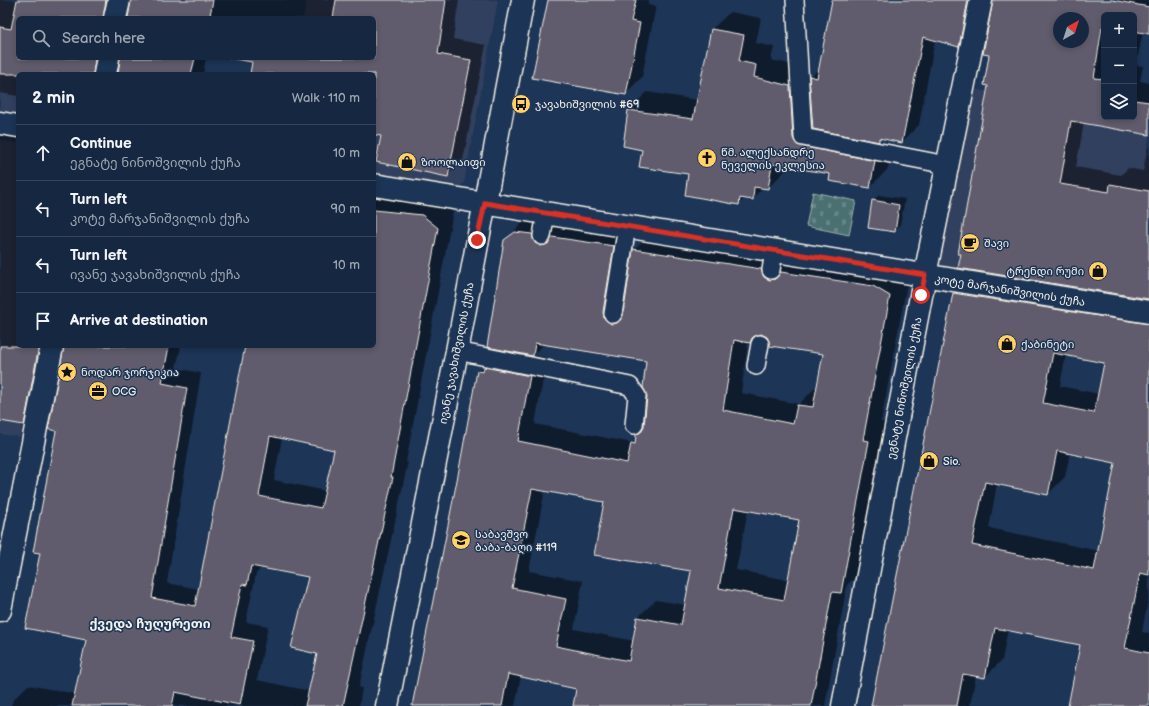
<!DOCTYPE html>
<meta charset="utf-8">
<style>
body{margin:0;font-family:"Balsamiq Sans","Noto Sans Georgian",sans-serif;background:#23344c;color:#f1f3f6}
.controls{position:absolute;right:12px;top:12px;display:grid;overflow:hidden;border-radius:6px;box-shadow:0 2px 6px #0003}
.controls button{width:36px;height:36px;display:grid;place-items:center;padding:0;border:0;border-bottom:1px solid #35445a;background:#162841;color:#f1f3f6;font:20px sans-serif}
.compass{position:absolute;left:1053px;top:12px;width:36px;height:36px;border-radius:50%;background:#162841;box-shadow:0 2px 6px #0003;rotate:39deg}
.stop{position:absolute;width:12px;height:12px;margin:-9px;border:3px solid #d93025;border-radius:50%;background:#fff}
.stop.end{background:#d93025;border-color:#fff;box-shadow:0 1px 4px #0008}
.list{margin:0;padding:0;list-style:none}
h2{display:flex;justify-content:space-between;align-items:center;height:52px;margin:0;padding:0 16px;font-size:17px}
h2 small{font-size:13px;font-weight:400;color:#9ea6b1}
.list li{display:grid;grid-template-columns:26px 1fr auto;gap:12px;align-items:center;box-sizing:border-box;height:56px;padding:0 16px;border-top:1px solid #35445a}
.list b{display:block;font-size:15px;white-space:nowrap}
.list p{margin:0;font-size:13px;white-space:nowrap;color:#9ea6b1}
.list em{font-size:13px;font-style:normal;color:#9ea6b1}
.icon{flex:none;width:22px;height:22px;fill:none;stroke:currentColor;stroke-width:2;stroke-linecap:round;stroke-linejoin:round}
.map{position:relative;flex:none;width:1149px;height:706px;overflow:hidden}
.search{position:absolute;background:#162841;box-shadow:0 2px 6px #0003;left:16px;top:16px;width:360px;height:44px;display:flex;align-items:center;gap:10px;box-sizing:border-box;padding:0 14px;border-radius:6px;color:#9ea6b1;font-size:15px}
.panel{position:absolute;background:#162841;box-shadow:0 2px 6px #0003;left:16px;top:72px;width:360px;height:276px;border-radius:6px}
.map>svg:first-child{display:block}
.built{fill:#31415e}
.cemetery{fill:url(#cemetery-stones);stroke:#a0b0ad}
.shadow{fill:#0007;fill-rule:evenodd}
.building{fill:#605c6d;stroke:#f4f1e8;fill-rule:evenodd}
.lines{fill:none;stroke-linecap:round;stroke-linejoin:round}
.lane-casing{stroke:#f4f1e8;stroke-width:20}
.street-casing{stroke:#f4f1e8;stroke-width:25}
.secondary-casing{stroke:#f4f1e8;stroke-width:25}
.lane{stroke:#1d3557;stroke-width:17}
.street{stroke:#1d3557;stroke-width:22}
.secondary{stroke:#1d3557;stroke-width:22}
.route{stroke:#d93025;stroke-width:5}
.labels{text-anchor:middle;stroke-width:3;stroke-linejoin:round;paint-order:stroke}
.poi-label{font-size:11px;fill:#f4f1e8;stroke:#1d3557;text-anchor:start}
.street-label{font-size:11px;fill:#f4f1e8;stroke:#1d3557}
.quarter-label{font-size:13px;font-weight:bold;fill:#f4f1e8;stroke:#1d3557}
</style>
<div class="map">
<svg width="1149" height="706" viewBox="0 0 1149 706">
<defs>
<pattern id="cemetery-stones" width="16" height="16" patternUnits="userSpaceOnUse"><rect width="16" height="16" fill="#4b7072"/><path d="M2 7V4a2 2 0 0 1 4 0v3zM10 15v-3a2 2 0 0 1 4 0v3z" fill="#668586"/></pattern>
</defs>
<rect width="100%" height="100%" fill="#1d3557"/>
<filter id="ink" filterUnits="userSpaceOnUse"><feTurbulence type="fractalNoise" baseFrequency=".025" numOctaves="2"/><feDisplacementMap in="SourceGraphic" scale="8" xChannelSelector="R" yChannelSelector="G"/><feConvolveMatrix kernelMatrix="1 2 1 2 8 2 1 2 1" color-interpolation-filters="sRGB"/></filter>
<g filter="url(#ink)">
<path class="built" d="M0 0H99L18 18V114L0 111Z
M307 0H498L464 183 454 191 374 177V74H293L374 58V18H303Z
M963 87 1104 114V117L1149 122V312L925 275Z
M0 140 18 143V346L26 403 20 437 0 434Z"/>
<path class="cemetery" d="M813 192 856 201 849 235 806 226Z"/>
<path class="shadow" d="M0 0H118L122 12 128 15H130L132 0H459L453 39 486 45 463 160 447 176 383 136 374 134V74H334L236 58H374V18H18V58H109L112 68 118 71 121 58H194L190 74H18V96L0 93Z
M549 0H649L648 5 656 6 642 77 625 94Z
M835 0H982L975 29 958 46 935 40 919 125 902 142 881 137 878 141 892 144 888 169 870 187 832 173 787 165 786 170 768 188 764 187 752 199 745 198 739 204 689 174 643 149 624 146 629 110 647 92 698 100 712 29 730 12 761 18 756 43 774 47 771 60 807 68 810 120 813 125 810 77 820 68Z
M994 0H1149V33L1143 32 1136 65 1143 66 1140 81 1149 83V134L1084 123 1076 167 1121 175 1128 168 1143 171 1149 140V298L959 267 989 85ZM1104 15H1134V117H1104ZM1059 18H1083V42H1059Z
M196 58H206L203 74H192Z
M0 133 18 137V346H51L39 408 23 424 0 420Z
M421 188 453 212 406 462H408L359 687 362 688 359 706H11L13 700 28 685 76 694 87 639 41 552 58 430 65 346H181L176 368 201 373 167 583 199 589 246 346H374V193ZM282 438 335 449 326 491 274 480ZM262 567 309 576 318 653 310 691 257 680 268 626 246 622 256 574Z
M879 195 905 199 900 225 894 231 873 201Z
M534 214 550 217 553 226 559 228 564 227 631 229 621 294 625 307 634 250 652 232 908 278 881 422 886 423 858 574 847 585 825 706H574L577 688 521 676 515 706H413L459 475 478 371 496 353 498 354 503 349 505 241 523 222ZM761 333 824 353 818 388H815L799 404 741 393 748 342ZM544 344 647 361 648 397 644 428 637 435 636 439 633 443 535 424 547 358 533 355ZM545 490 605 501 692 571 686 605 656 600 638 617 634 641 574 629 583 581 529 571ZM748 510 800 520 788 580 736 570Z
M971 276 1149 305V595L1142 632 1149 633V706H1069L1081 644 1008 629 1002 660 985 677 976 675 970 706H872L954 293ZM1066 354 1105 362 1099 394 1060 386ZM1070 453 1116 462 1099 551 989 528 997 484 1048 494 1065 477Z"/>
<path class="building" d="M17 0H106L103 18H18V58H95L93 74H0V27L11 29Z
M131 0H213L210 15 228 18H128Z
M336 0H446L438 54 471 60 448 177 376 162 381 136 374 135V74H250L252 62 229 58H374V18H333Z
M548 0H636L631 21 640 23 626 95 532 78Z
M832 0H968L959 47 923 37 902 143 879 138V142L813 129 809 76 817 78Z
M993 0H1112L1149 7V34L1134 31V15H1104V28L1102 27 1094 78 1104 79V117H1134V100L1149 102V135L1071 121 1060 184 1109 192 1110 184 1149 191V299L958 268 961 254H958L988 86 984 85 989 55 983 54ZM1059 18H1083V42H1059Z
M711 29 744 35 739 61 756 65 754 77 790 86 793 138 797 145 875 161 870 188 829 181 830 174 772 164 768 189 754 187 753 200 740 198 739 205 685 195 688 174 639 167 642 150 623 146 628 110 693 119Z
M120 58H195L191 74H118Z
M872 200 899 205 895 232 868 228Z
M374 210 422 215 438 228 391 477H393L343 706H305L317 654 291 648 308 577 251 566 247 585 242 584 231 637 253 641 240 705 175 692 172 706H72L86 640 25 628 40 553 33 552 56 431 48 429 64 346H169L162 383 187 388 152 598 195 606 245 346H374ZM270 436 334 450 321 508 259 496Z
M515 232 532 234 535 243 541 246 549 243 552 237 614 246 603 312 604 318 611 324 617 323 623 316 633 249 761 269 764 277 770 280 775 279 781 272 873 286 890 296 863 440 869 441 841 593 832 592 811 706H573L576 689 508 674 502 706H412L458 475 477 371 483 372 484 367 530 376 518 441 627 463 631 443 635 444 636 435 642 431 644 426 647 397 643 387 646 361 535 343 533 356 487 347 504 240ZM761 334 767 337 770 346 823 354 813 407 797 405 793 424 723 410 734 340 750 343 753 337ZM532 489 604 502 594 555 691 571 681 625 637 617 629 661 556 646 566 599 512 588ZM734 508 799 520 784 600 719 588Z
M953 293 1149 324V575L1140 573 1125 648 1149 653V706H1068L1080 645 995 628 985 678 963 674 957 706H871ZM1053 353 1104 363 1094 413 1043 403ZM1057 451 1115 463 1094 570 972 545 985 482 1048 495Z
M0 346H39L24 425 0 421Z"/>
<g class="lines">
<g class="lane-casing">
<path id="lane" d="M795 0 803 137 947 165
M542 236 546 213
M771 270 774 251
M613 314 627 226
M457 351 630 386 637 396 634 425
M756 366 760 344"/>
</g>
<g class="street-casing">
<path id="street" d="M115 18 119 0
M105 74 108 58
M0 610 52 346
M387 706 457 351 523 0
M843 706 925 275 981 0"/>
</g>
<g class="secondary-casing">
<path id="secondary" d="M0 123 18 126
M374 185 1149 312"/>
</g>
<use href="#lane" class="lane"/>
<use href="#street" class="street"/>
<use href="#secondary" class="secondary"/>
</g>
</g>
<g class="lines" filter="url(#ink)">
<path class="route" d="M477 240 485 203 925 275 921 295"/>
</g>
<defs>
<g id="bus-disc" transform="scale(1)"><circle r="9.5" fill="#ffd166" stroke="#1d3557"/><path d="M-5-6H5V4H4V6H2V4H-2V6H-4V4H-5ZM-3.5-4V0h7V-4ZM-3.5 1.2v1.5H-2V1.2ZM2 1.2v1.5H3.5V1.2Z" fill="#111"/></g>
<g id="church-disc" transform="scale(1)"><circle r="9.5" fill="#ffd166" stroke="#1d3557"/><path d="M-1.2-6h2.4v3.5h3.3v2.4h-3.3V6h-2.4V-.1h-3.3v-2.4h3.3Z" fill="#111"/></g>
<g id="shop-disc" transform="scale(1)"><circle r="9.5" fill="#ffd166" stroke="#1d3557"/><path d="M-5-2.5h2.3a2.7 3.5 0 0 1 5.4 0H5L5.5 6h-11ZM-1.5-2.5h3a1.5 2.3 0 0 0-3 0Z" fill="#111"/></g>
<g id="cafe-disc" transform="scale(1)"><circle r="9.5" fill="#ffd166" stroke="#1d3557"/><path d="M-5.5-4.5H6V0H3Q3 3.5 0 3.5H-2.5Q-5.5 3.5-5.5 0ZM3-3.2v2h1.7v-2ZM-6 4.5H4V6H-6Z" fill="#111"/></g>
<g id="sight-disc" transform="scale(1)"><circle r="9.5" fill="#ffd166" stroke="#1d3557"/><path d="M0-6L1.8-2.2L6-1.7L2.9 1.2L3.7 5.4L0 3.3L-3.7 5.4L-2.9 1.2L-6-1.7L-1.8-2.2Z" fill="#111"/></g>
<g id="office-disc" transform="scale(1)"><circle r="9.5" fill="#ffd166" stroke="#1d3557"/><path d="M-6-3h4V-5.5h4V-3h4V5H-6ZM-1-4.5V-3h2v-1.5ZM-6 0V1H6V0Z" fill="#111"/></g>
<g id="school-disc" transform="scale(1)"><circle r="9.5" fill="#ffd166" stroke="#1d3557"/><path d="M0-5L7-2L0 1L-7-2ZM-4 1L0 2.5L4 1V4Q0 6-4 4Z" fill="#111"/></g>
</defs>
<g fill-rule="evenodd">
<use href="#bus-disc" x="521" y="104"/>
<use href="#church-disc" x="707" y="158"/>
<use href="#shop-disc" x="407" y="162"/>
<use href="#cafe-disc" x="970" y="243"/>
<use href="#shop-disc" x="1098" y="271"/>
<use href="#shop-disc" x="1007" y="344"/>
<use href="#sight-disc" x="67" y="372"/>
<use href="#office-disc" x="98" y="391"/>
<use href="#shop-disc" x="929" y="461"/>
<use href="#school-disc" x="461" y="540"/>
</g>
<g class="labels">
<g class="poi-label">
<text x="535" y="108">ჯავახიშვილის #69</text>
<text x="721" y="156">წმ. ალექსანდრე<tspan x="721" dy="13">ნეველის ეკლესია</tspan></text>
<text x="421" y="166">ზოოლაიფი</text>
<text x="984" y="247">შავი</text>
<text x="1084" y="275" text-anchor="end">ტრენდი რუმი</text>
<text x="1021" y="348">ქაბინეტი</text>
<text x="81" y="376">ნოდარ ჯორჯიკია</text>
<text x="112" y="395">OCG</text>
<text x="943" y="465">Sio.</text>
<text x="475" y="538">საბავშვო<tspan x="475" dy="13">ბაბა-ბაღი #119</tspan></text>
</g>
<g class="street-label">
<text transform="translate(1010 290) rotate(9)" y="4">კოტე მარჯანიშვილის ქუჩა</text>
<text transform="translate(456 353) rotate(-79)" y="4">ივანე ჯავახიშვილის ქუჩა</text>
<text transform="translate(904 388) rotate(-79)" y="4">ეგნატე ნინოშვილის ქუჩა</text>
</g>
<g class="quarter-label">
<text x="150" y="628">ქვედა ჩუღურეთი</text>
</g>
</g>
</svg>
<div class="controls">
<button>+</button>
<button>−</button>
<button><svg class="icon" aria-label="layers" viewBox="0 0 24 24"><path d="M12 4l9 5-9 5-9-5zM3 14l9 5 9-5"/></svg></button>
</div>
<svg class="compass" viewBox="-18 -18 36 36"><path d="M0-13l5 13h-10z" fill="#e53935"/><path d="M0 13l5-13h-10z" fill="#9ea6b1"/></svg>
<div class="stop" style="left:921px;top:295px"></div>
<div class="stop end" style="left:477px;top:240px"></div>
<div class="search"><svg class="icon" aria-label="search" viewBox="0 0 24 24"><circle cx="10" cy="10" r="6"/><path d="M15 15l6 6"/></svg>Search here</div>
<section class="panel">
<h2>2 min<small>Walk · 110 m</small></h2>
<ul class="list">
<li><svg class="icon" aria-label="ahead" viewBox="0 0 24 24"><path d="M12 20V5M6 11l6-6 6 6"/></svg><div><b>Continue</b><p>ეგნატე ნინოშვილის ქუჩა</p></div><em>10 m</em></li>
<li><svg class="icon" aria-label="left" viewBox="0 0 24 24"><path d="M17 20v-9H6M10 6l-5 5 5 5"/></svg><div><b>Turn left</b><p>კოტე მარჯანიშვილის ქუჩა</p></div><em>90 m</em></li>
<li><svg class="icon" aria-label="left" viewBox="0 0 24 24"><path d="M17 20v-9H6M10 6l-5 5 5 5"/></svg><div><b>Turn left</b><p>ივანე ჯავახიშვილის ქუჩა</p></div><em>10 m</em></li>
<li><svg class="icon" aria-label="arrive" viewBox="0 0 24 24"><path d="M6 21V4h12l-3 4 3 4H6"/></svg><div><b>Arrive at destination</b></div></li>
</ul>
</section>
</div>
